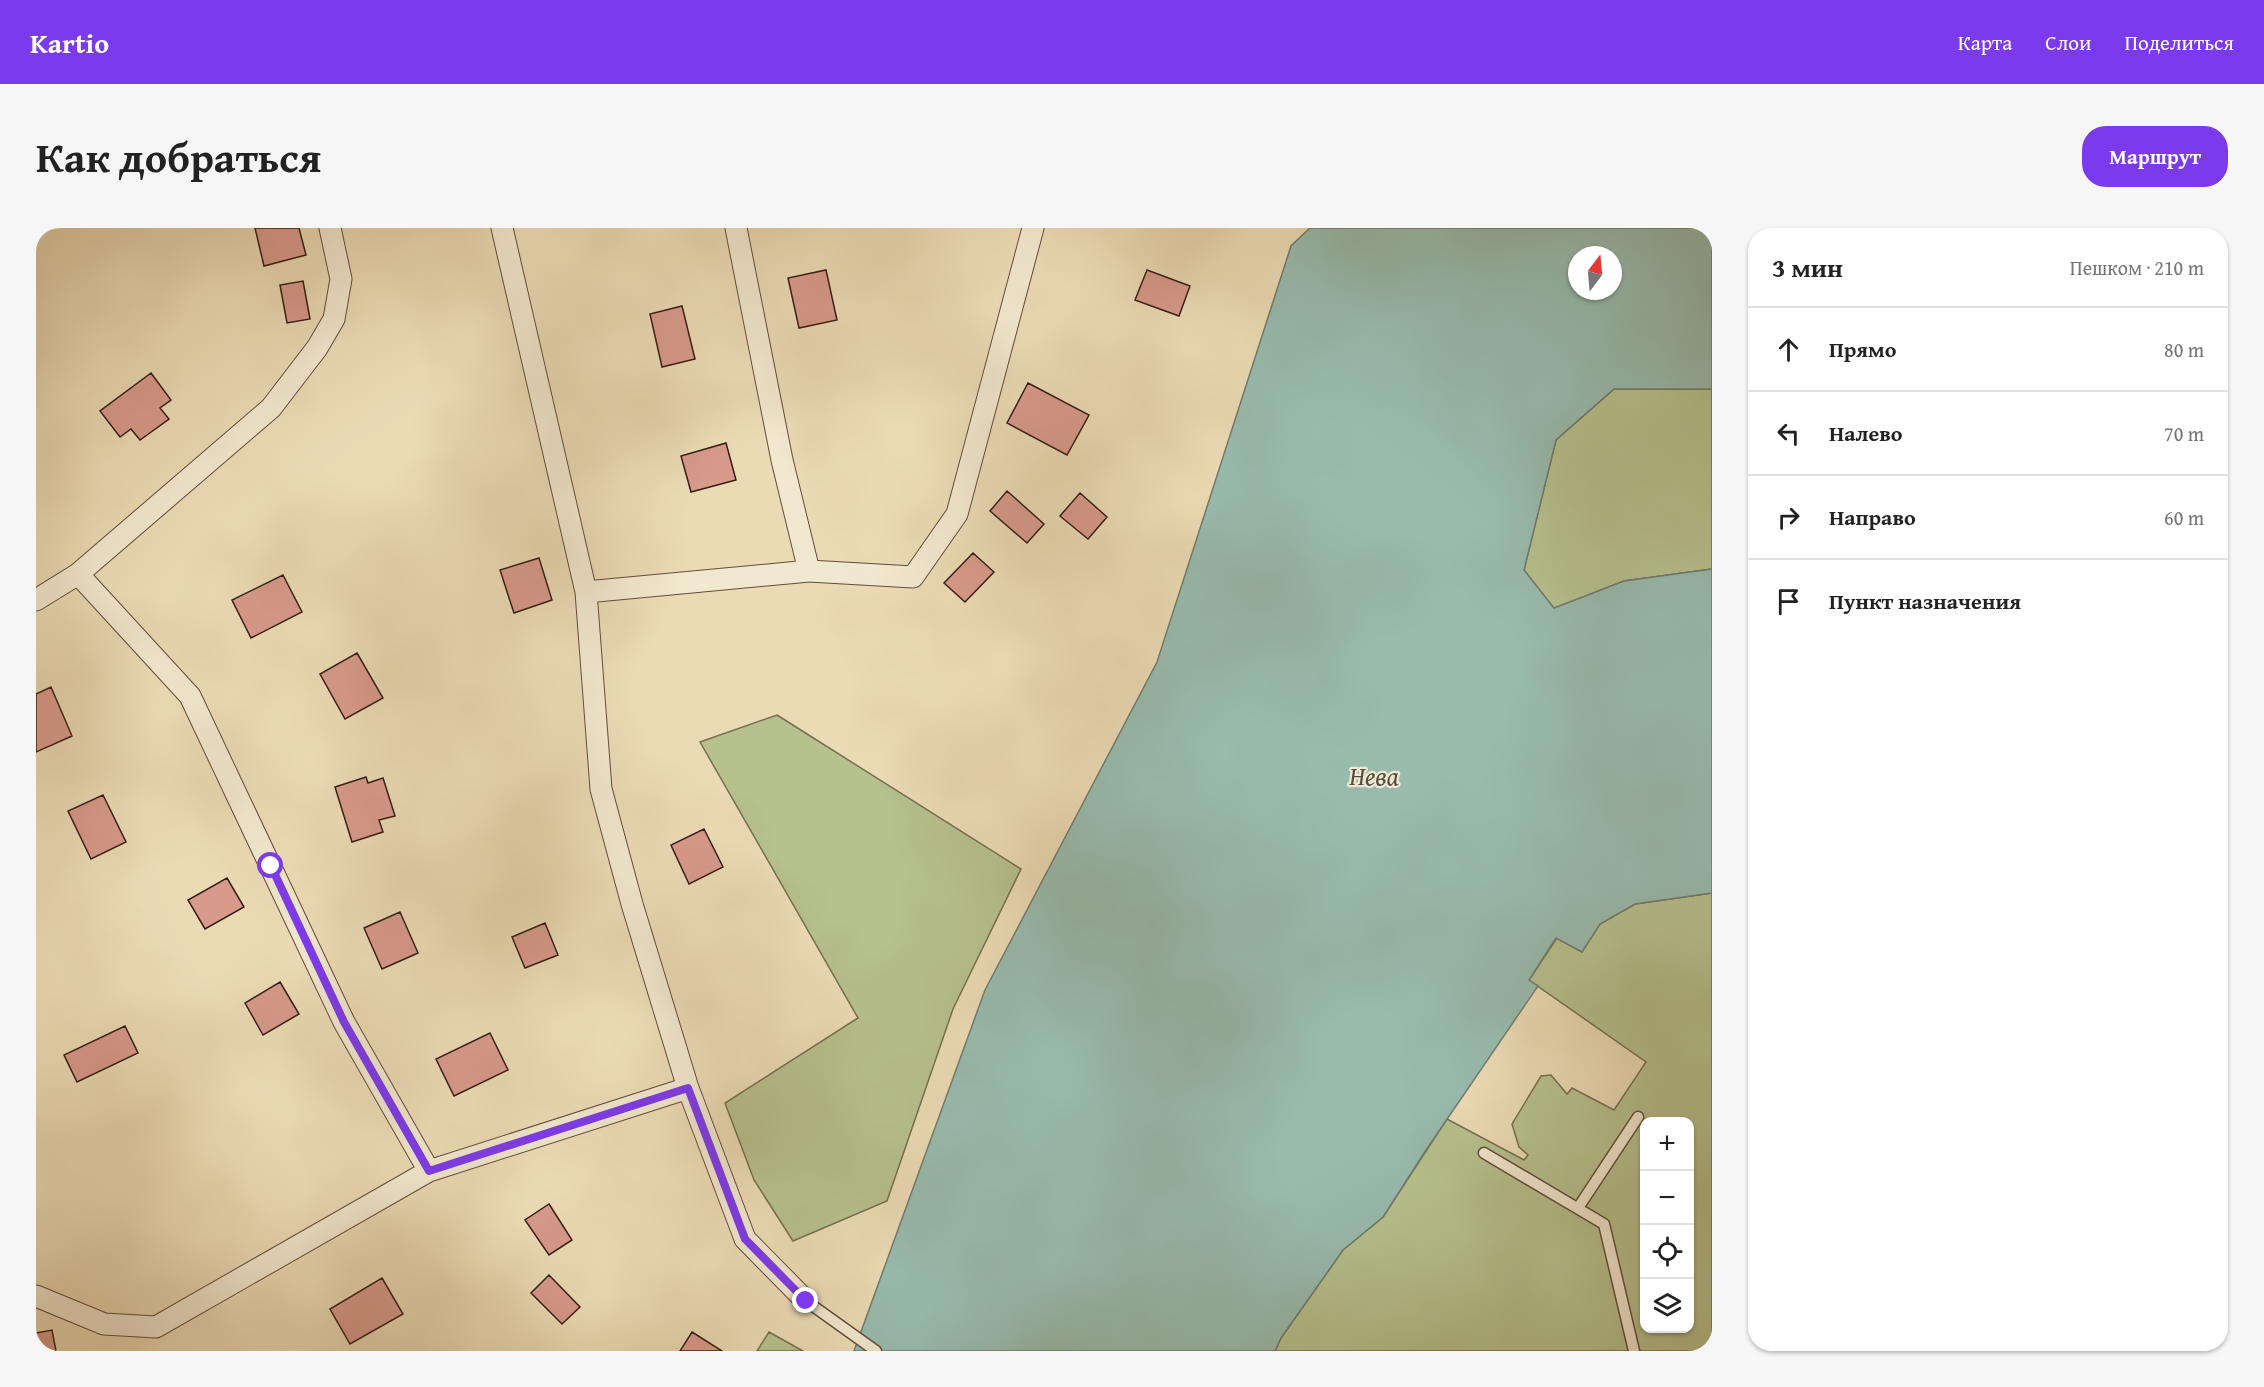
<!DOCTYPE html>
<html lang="ru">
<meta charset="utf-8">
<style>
body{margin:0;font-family:"Gentium Book Plus",serif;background:#f6f6f6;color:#222}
.controls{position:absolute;right:18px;bottom:18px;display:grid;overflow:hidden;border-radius:12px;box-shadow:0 2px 4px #0004}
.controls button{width:54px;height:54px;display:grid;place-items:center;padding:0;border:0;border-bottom:2px solid #e0e0e0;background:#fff;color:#222;font:30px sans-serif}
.compass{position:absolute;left:1532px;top:18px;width:54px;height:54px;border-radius:50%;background:#fff;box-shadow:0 2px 4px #0004;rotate:16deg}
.stop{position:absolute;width:18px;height:18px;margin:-14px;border:4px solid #7c3aed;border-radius:50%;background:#fff}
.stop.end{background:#7c3aed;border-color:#fff;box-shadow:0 2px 6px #0008}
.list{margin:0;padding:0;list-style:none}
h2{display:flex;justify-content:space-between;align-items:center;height:78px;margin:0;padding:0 24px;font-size:26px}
h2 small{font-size:20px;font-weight:400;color:#767676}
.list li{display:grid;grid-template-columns:39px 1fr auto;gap:18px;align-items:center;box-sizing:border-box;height:84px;padding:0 24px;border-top:2px solid #e0e0e0}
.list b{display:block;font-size:22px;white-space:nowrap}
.list em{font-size:20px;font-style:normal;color:#767676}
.icon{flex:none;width:33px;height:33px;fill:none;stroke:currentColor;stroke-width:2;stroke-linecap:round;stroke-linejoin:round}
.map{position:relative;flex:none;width:1676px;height:1123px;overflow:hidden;border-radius:24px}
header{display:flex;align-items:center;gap:36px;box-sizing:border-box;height:84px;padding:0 30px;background:#7c3aed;color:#fff}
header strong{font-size:28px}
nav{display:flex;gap:33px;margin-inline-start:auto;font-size:21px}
.intro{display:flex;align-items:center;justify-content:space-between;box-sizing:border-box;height:144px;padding:0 36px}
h1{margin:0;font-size:42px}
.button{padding:15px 27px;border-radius:24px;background:#7c3aed;color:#fff;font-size:21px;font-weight:700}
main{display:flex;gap:36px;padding:0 36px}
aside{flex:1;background:#fff;border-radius:24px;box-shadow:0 2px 4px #0004}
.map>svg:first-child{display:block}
.green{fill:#b6c18e;stroke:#766f50;stroke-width:1.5;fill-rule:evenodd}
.water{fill:#98bbae;stroke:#717c70;stroke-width:1.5;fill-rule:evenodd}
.building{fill:#d89a8b;stroke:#361d13;stroke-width:1.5}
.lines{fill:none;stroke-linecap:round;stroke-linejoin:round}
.lane-casing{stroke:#634c3c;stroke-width:13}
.street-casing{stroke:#634c3c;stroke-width:23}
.lane{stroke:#f2e8cf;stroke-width:10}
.street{stroke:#f2e8cf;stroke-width:21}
.route{stroke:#7c3aed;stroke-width:8}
.labels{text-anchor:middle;stroke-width:4.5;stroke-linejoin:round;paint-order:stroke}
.water-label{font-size:26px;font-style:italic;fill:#534c42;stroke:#f2e8cf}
</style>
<header>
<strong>Kartio</strong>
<nav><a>Карта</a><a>Слои</a><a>Поделиться</a></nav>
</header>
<div class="intro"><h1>Как добраться</h1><a class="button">Маршрут</a></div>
<main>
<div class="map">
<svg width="1676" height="1123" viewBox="0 0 1676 1123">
<rect width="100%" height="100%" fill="#ebdbb5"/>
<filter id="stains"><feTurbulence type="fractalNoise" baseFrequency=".00333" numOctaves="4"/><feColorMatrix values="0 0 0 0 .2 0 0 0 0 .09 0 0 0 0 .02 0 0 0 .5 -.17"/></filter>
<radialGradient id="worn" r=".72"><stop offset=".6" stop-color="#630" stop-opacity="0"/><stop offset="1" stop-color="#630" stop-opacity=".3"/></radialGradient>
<path class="green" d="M1578 161H1676V341L1588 353 1518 381 1488 342 1520 212Z
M741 487 985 641 917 781 851 973 757 1013 718 952 689 875 822 790 664 514Z
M1676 665V1123H1239L1245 1110 1307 1022 1347 989 1411 891 1488 932 1492 927 1483 919 1476 896 1505 848 1515 847 1531 866 1536 860 1578 882 1610 834 1493 752 1521 710 1546 724 1564 696 1599 676ZM1608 894H1654V1100H1608Z
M733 1104 767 1123H721Z"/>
<path class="water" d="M1274 0H1676V161H1578L1520 212 1488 342 1518 380 1588 353 1676 341V665L1599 676 1564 696 1546 724 1520 710 1493 752 1502 758 1390 922 1347 989 1307 1022 1245 1110 1239 1123H818L949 762 1121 434 1255 18ZM1541 27H1577V63H1541Z"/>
<path class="building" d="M219 0H263L270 27 228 38Z
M790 42 801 92 763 100 752 50Z
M1111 42 1154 58 1143 88 1099 72Z
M267 53 274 91 251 95 244 57Z
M646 78 659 131 626 139 614 86Z
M115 145 135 172 124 180 133 191 104 212 95 201 84 209 64 183Z
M992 155 1053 187 1031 227 971 195Z
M690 215 700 252 655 264 645 228Z
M971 263 1008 296 991 315 954 283Z
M1044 265 1071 289 1052 311 1024 288Z
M937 325 958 344 929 374 908 355Z
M503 330 516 372 478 385 464 342Z
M247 347 266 384 215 410 196 372Z
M321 425 347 470 309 491 284 446Z
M15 459 36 508 0 524V466Z
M330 549 332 555 347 550 359 588 343 592 347 604 316 614 299 559Z
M67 567 90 614 55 631 32 583Z
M668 601 687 639 653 656 635 617Z
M191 650 208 679 169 701 152 672Z
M364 684 382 725 346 741 328 700Z
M509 695 522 727 489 740 476 709Z
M244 754 263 786 227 807 209 775Z
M89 798 102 825 41 854 28 827Z
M454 805 472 842 418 868 400 831Z
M513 976 536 1012 513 1027 489 992Z
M513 1047 544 1079 526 1096 495 1065Z
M346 1050 367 1086 314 1116 294 1081Z
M16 1102 20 1123H0V1105Z
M656 1104 686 1123H644Z"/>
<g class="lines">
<g class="lane-casing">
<path id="lane" d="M1448 925 1568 996 1598 1123
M1542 980 1602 889
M770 1073 840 1123"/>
</g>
<g class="street-casing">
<path id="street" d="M466 0 550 364 565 561 596 676 652 860 709 1011 770 1073
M700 0 746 232 773 343
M42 346 154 468 308 794 393 943
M550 364 773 343 877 349 921 286 997 0
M0 372 42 346 235 180 281 120 298 91 305 51 294 0
M0 1068 68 1096 120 1099 393 943 652 860"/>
</g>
<use href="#lane" class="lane"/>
<use href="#street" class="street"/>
</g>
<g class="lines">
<path class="route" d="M235 638 308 794 393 943 652 860 709 1011 770 1073"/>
</g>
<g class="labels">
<g class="water-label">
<text x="1338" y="557">Нева</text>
</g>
</g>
<rect width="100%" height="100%" filter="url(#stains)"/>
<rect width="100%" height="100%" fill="url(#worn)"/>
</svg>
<div class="controls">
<button>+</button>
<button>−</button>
<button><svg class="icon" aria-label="locate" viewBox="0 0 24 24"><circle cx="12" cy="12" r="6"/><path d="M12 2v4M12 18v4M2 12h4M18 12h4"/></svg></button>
<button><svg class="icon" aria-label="layers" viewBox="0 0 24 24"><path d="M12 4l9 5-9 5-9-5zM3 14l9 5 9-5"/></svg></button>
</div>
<svg class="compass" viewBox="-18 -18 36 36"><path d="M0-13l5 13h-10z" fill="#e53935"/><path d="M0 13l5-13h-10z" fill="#767676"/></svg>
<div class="stop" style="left:235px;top:638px"></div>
<div class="stop end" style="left:770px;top:1073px"></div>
</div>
<aside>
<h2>3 мин<small>Пешком · 210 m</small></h2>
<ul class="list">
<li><svg class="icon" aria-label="ahead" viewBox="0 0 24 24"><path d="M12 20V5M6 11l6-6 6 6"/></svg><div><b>Прямо</b></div><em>80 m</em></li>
<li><svg class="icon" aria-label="left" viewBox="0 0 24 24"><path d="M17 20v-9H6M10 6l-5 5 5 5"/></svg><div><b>Налево</b></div><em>70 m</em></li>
<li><svg class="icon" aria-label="right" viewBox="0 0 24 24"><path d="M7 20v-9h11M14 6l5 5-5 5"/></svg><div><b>Направо</b></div><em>60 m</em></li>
<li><svg class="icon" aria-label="arrive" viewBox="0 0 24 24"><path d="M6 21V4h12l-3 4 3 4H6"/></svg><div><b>Пункт назначения</b></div></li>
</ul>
</aside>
</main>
